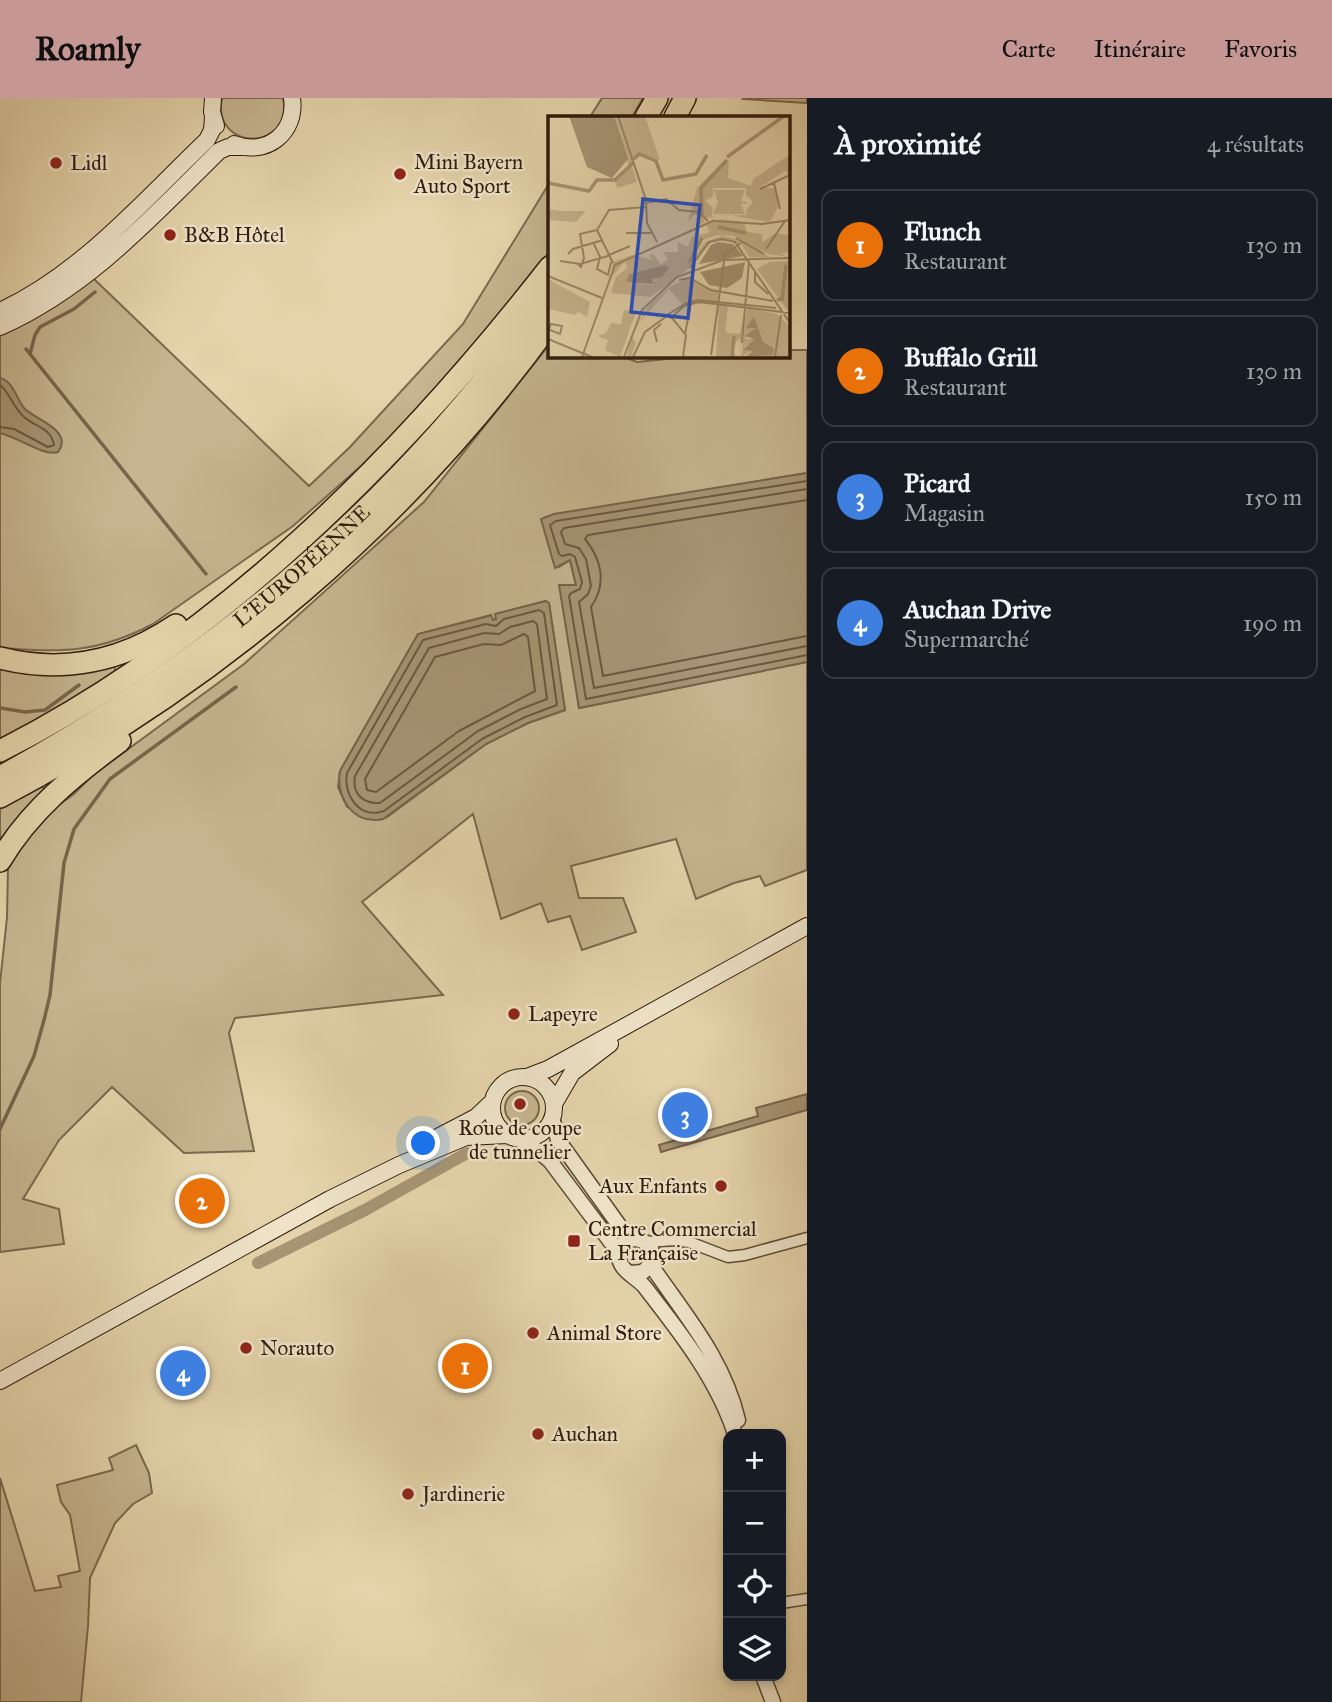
<!DOCTYPE html>
<html lang="fr">
<meta charset="utf-8">
<style>
body{margin:0;font-family:"IM FELL Great Primer",serif;background:#242831;color:#f1f3f6}
.controls{position:absolute;right:21px;bottom:21px;display:grid;overflow:hidden;border-radius:14px;box-shadow:0 4px 10px #0003}
.controls button{width:63px;height:63px;display:grid;place-items:center;padding:0;border:0;border-bottom:2px solid #363941;background:#171b24;color:#f1f3f6;font:35px sans-serif}
.you{position:absolute;left:424px;top:1046px;width:24px;height:24px;margin:-18px;border:5px solid #fff;border-radius:50%;background:#1a73e8;box-shadow:0 0 0 10px #1a73e833}
.badge{display:grid;place-items:center;width:46px;height:46px;border-radius:50%;background:#c59692;color:#fff;font-size:23px;font-weight:700}
.pin{position:absolute;translate:-50% -50%;border:4px solid #fff;box-shadow:0 2px 7px #0006}
.list{margin:0;padding:0;list-style:none}
h2{display:flex;justify-content:space-between;align-items:center;height:91px;margin:0;padding:0 28px;font-size:30px}
h2 small{font-size:23px;font-weight:400;color:#9ea1a6}
.list li{display:grid;grid-template-columns:46px 1fr auto;gap:21px;align-items:center;box-sizing:border-box;height:112px;margin:0 14px 14px;padding:0 14px;border:2px solid #363941;border-radius:14px}
.list b{display:block;font-size:26px;white-space:nowrap}
.list p{margin:0;font-size:23px;white-space:nowrap;color:#9ea1a6}
.list em{font-size:23px;font-style:normal;color:#9ea1a6}
.icon{flex:none;width:38px;height:38px;fill:none;stroke:currentColor;stroke-width:2;stroke-linecap:round;stroke-linejoin:round}
.map{position:relative;flex:none;width:807px;height:1604px;overflow:hidden}
header{display:flex;align-items:center;gap:42px;box-sizing:border-box;height:98px;padding:0 35px;background:#c59692;color:#111}
header strong{font-size:33px}
nav{display:flex;gap:38px;margin-inline-start:auto;font-size:24px}
main{display:flex}
aside{flex:1;background:#171b24}
.map>svg:first-child{display:block}
.green{fill:#c6b590;stroke:#7a684e;stroke-width:2;fill-rule:evenodd}
.water{fill:#a79575;stroke:#77644b;stroke-width:2}
.lines{fill:none;stroke-linecap:round;stroke-linejoin:round}
.shore{stroke:#6b5841;stroke-width:2}
.stream{stroke:#77644b;stroke-width:3.5}
.canal{stroke:#a79575;stroke-width:12}
.minor-casing{stroke:#5c4934;stroke-width:13}
.tertiary-casing{stroke:#5c4934;stroke-width:17}
.secondary-casing{stroke:#2f1b0d;stroke-width:18}
.motorway-casing{stroke:#2f1b0d;stroke-width:24}
.minor{stroke:#eee3c8;stroke-width:10}
.tertiary{stroke:#eee3c8;stroke-width:14}
.secondary{stroke:#eee3c8;stroke-width:16}
.motorway{stroke:#e5d4ab;stroke-width:21}
.poi-dot{fill:#8f2418;stroke:#eee3c8;stroke-width:2.5}
.labels{text-anchor:middle;stroke-width:5;stroke-linejoin:round;paint-order:stroke}
.poi-label{font-size:21px;fill:#2f1b0d;stroke:#eee3c8;text-anchor:start}
.street-label{font-size:21px;fill:#2f1b0d;stroke:#eee3c8}
.inset-river{fill:none;stroke:#a79575;stroke-width:3.5}
.inset-road{fill:none;stroke:#9c8a6c;stroke-width:2}
.view{fill:#1d4ed8;fill-opacity:0.15;stroke:#1d4ed8;stroke-width:3.5}
.inset-edge{fill:none;stroke:#2f1b0d;stroke-width:3.5}
</style>
<header>
<strong>Roamly</strong>
<nav><a>Carte</a><a>Itinéraire</a><a>Favoris</a></nav>
</header>
<main>
<div class="map">
<svg width="807" height="1604" viewBox="0 0 807 1604">
<rect width="100%" height="100%" fill="#e5d4ab"/>
<filter id="stains"><feTurbulence type="fractalNoise" baseFrequency=".00286" numOctaves="4"/><feColorMatrix values="0 0 0 0 .2 0 0 0 0 .09 0 0 0 0 .02 0 0 0 .5 -.17"/></filter>
<radialGradient id="worn" r=".72"><stop offset=".6" stop-color="#630" stop-opacity="0"/><stop offset="1" stop-color="#630" stop-opacity=".3"/></radialGradient>
<path class="green" d="M222 0H283C294 54 211 54 222 0Z
M602 0H643L632 19H590Z
M744 0H807V5L743 1Z
M550 84V153L437 292 361 368 293 428 153 526C96 556 62 554 0 550V235L93 180 309 388 350 349 463 226Z
M550 246V257H619L637 264 705 257H788V252H807V375L545 419 559 469 570 462 576 488 563 487V504L579 610 807 564V772L765 788 760 778 734 785 696 801 676 741 571 768 579 800H623L636 834 582 852 570 818 548 824 541 805 501 821 473 716 362 804 443 897 235 920 229 935 254 1053 184 1055 112 989 59 1042 23 1101 59 1111 64 1146 0 1154V885L7 819 8 769 38 722 74 696 93 677 244 566 424 404ZM545 503 549 505 565 612 528 625 486 646 387 719 379 722 347 709 338 689 340 673 418 536 491 517 492 522 497 521 496 516Z
M113 566 117 576 0 645V569Z
M43 688 45 695 0 747V711Z
M505 1010a17 17 0 1 1 34 0a17 17 0 1 1-34 0Z
M136 1347 149 1375 152 1395 133 1406 115 1425 90 1480 88 1528 81 1604H0V1380L35 1493 61 1489 58 1478 80 1473 70 1417 61 1404 57 1387 113 1372 109 1360Z"/>
<path class="water" d="M0 280C14 284 16 300 24 310 35 322 74 332 58 354 44 359 18 339 0 335Z
M807 375V564L579 610 559 487H576L570 462 555 470 541 421 554 416Z
M546 503 549 505 565 612 528 625 486 646 383 721C352 727 336 699 340 673L418 536 489 518 491 517 493 522 496 521 495 516Z
M807 996V1012L661 1054 659 1047 758 1018 756 1010Z"/>
<g class="lines">
<path class="shore" d="M0 287C10 295 13 309 23 318 34 329 51 329 54 347L48 349 14 331 0 329
M807 383 556 423 550 427 559 456 562 458 570 456 575 459 582 484 580 491 571 495 569 498 586 601 807 557
M807 391 564 430 561 434 565 446 579 450 586 461 591 488 588 496 579 504 594 590 807 548
M807 402 588 437 585 441C602 462 607 486 591 509L603 578 807 538
M539 512 544 515 557 607 525 619 482 641 384 713C359 722 343 696 347 675L423 542 486 526 496 528 504 521Z
M533 523 537 526 547 601 521 611 478 633 380 705C362 706 352 695 355 678L429 550 484 535 499 536 510 529Z
M524 536 528 539 535 593 459 633 376 694 367 692 365 681 435 559 484 546 501 547Z"/>
<path class="stream" d="M26 251 206 476
M30 256 35 237 40 229 74 211 95 194
M0 610 25 614 45 612 79 587
M0 1031 34 958 44 922 50 897 64 765 74 731 110 681 236 589"/>
<path class="canal" d="M258 1165 365 1112 467 1055"/>
<g class="minor-casing">
<path id="minor" d="M647 1144 675 1142 689 1144 728 1159 745 1157 807 1140
M781 1505 807 1501"/>
</g>
<g class="tertiary-casing">
<path id="tertiary" d="M552 1019 558 1042 621 1130 635 1141
M517 1040 537 1052 550 1063 613 1147 619 1161
M652 1165 655 1173C689 1222 724 1263 738 1322
M630 1175 643 1174 653 1164 651 1150C637 1131 610 1146 621 1166 625 1175 637 1180 644 1188 679 1233 718 1282 735 1336
M763 1578 773 1604"/>
</g>
<g class="secondary-casing">
<path id="secondary" d="M213 0 212 14 216 28
M234 46C267 59 297 34 292 0
M0 213C82 175 143 103 207 42L212 32 213 19
M0 229C88 190 152 119 219 53L228 49H242
M527 979 548 971 807 828
M492 1010a31 31 0 1 1 62 0a31 31 0 1 1-62 0Z
M554 1006 572 975 610 946
M432 1042 476 1019 493 1003
M0 1283 330 1101 399 1067 466 1039 507 1037"/>
</g>
<g class="motorway-casing">
<g id="motorway">
<path d="M646 19 657 0"/>
<path d="M675 19 685 0"/>
<path d="M0 560C63 576 123 563 176 527"/>
<path d="M0 653C220 541 399 362 550 169"/>
<path id="s1" d="M0 679C219 561 407 398 550 195"/>
<path d="M0 699C216 585 407 424 550 225"/>
<path d="M0 763C29 713 74 677 120 643"/>
</g>
</g>
<use href="#minor" class="minor"/>
<use href="#tertiary" class="tertiary"/>
<use href="#secondary" class="secondary"/>
<use href="#motorway" class="motorway"/>
</g>
<g class="poi-dot">
<circle cx="56" cy="65" r="7"/>
<circle cx="400" cy="76" r="7"/>
<circle cx="170" cy="137" r="7"/>
<circle cx="514" cy="916" r="7"/>
<circle cx="520" cy="1006" r="7"/>
<circle cx="721" cy="1088" r="7"/>
<rect x="567" y="1136" width="14" height="14" rx="3.5"/>
<circle cx="533" cy="1235" r="7"/>
<circle cx="246" cy="1250" r="7"/>
<circle cx="538" cy="1336" r="7"/>
<circle cx="408" cy="1396" r="7"/>
</g>
<g class="labels">
<g class="poi-label">
<text x="414" y="71">Mini Bayern<tspan x="414" dy="24">Auto Sport</tspan></text>
<text x="70" y="72">Lidl</text>
<text x="184" y="144">B&amp;B Hôtel</text>
<text x="528" y="923">Lapeyre</text>
<text x="520" y="1037" text-anchor="middle">Roue de coupe<tspan x="520" dy="24">de tunnelier</tspan></text>
<text x="707" y="1095" text-anchor="end">Aux Enfants</text>
<text x="588" y="1138">Centre Commercial<tspan x="588" dy="24">La Française</tspan></text>
<text x="547" y="1242">Animal Store</text>
<text x="260" y="1257">Norauto</text>
<text x="552" y="1343">Auchan</text>
<text x="422" y="1403">Jardinerie</text>
</g>
<g class="street-label">
<text dy="7" stroke="none"><textPath href="#s1" startOffset="369">L'EUROPÉENNE</textPath></text>
</g>
</g>
<g transform="translate(548 18)">
<rect width="242" height="242" fill="#e5d4ab"/>
<path d="M66 0H97L112 44 90 39 81 51ZM241 39V58L237 55 211 72H227L230 91 222 106 180 99 155 102 157 106 151 110 148 97 140 106 149 72 173 48 181 46 180 62 203 70 205 63ZM165 72H198V79L205 86 198 94 199 99 164 100 165 92 157 85 165 80ZM84 50 89 66 69 72 67 65ZM166 74H197L193 85 202 87 193 88 197 98H165L170 86ZM0 93 12 95H38L28 106 0 104ZM172 103 196 106 199 116 214 118 215 126 227 117 241 119V136L233 138 241 141 220 138 185 120 169 119 155 124 147 140 157 126 174 120 193 124 222 141H201L193 127 165 124 147 145 146 140 143 151 102 181 63 177 68 161 79 152 77 145 62 163 65 146 84 139 105 144 101 139 105 138 113 148 120 143 115 136H130V126L140 131 144 121 162 116 158 109ZM103 155 105 169 78 166 82 157ZM241 145V196L209 153 221 146ZM0 163 42 186 39 201 30 196 27 199 0 193ZM139 163 170 176 169 186 135 189 121 173 91 207 84 221 88 227 83 241H79L84 217 102 188 123 170ZM171 188 180 190 177 216 182 217 192 218 197 191 191 241 192 222 183 232 189 241H168ZM199 192 229 198 241 210V241H217L215 235 225 239V232L215 226 206 200 198 212H208L197 223H206L197 231 205 235 193 241ZM76 194 88 196 72 241 57 234 60 224 49 220 58 217 63 207 73 208Z" fill="#c6b590" fill-rule="evenodd"/>
<path d="M21 0H66L80 43 64 62 39 51ZM170 126 185 128 195 140 151 148 163 129ZM197 146 194 162 179 172 161 169 152 156ZM118 149 121 152 114 161 104 163 105 168 78 166 81 158ZM206 200 215 226 226 232 225 239 197 241 205 235 195 234 206 223 197 220 208 212H198Z" fill="#a79575"/>
<path class="inset-river" d="M179 41 236 0M86 43 91 38 108 45 115 64 148 58 159 39M0 67 41 75 49 64H67L85 47M154 100 153 72 179 44M170 111 198 117M141 147 154 122M229 184 234 183 238 149M184 241 186 220"/>
<path class="inset-road" d="M70 0 98 84 99 107 109 126M226 67 232 93M212 73 242 59M98 87 118 83 131 94 150 96 160 105M166 105 214 108 242 104M49 114 61 94 98 91M49 114 65 147M78 117H103M188 122 216 138M46 128 52 141 49 153 60 159 63 146M218 133 237 105M20 138 25 133 55 124M59 140 82 130M12 145 32 148 60 140M30 148 33 151 36 142 32 118 49 114M142 152 161 126 174 123 187 126 242 207M207 156V166L220 178M0 160 54 182M131 164 142 162 163 174 225 185M170 189 177 138 193 127M228 192 149 184 137 188 119 199 123 202 136 190 151 186 242 197M124 202 138 219 135 241M0 216 3 208 14 210 12 218 2 214M137 218 143 187M0 223 44 241M109 226 106 214 113 208M194 227 201 146M163 239 170 189M34 241 67 149 167 104M76 241 94 194 129 161 175 144 242 142M85 241 97 216 119 200M227 241 233 199"/>
<path class="view" d="M95 83 152 89 140 202 83 196Z"/>
<rect width="242" height="242" class="inset-edge"/>
</g>
<rect width="100%" height="100%" filter="url(#stains)"/>
<rect width="100%" height="100%" fill="url(#worn)"/>
</svg>
<div class="controls">
<button>+</button>
<button>−</button>
<button><svg class="icon" aria-label="locate" viewBox="0 0 24 24"><circle cx="12" cy="12" r="6"/><path d="M12 2v4M12 18v4M2 12h4M18 12h4"/></svg></button>
<button><svg class="icon" aria-label="layers" viewBox="0 0 24 24"><path d="M12 4l9 5-9 5-9-5zM3 14l9 5 9-5"/></svg></button>
</div>
<div class="you"></div>
<div class="pin badge" style="left:465px;top:1268px;background:#e8710a">1</div>
<div class="pin badge" style="left:202px;top:1103px;background:#e8710a">2</div>
<div class="pin badge" style="left:685px;top:1017px;background:#3f7fe0">3</div>
<div class="pin badge" style="left:183px;top:1275px;background:#3f7fe0">4</div>
</div>
<aside>
<h2>À proximité<small>4 résultats</small></h2>
<ul class="list">
<li><span class="badge" style="background:#e8710a">1</span><div><b>Flunch</b><p>Restaurant</p></div><em>130 m</em></li>
<li><span class="badge" style="background:#e8710a">2</span><div><b>Buffalo Grill</b><p>Restaurant</p></div><em>130 m</em></li>
<li><span class="badge" style="background:#3f7fe0">3</span><div><b>Picard</b><p>Magasin</p></div><em>150 m</em></li>
<li><span class="badge" style="background:#3f7fe0">4</span><div><b>Auchan Drive</b><p>Supermarché</p></div><em>190 m</em></li>
</ul>
</aside>
</main>
